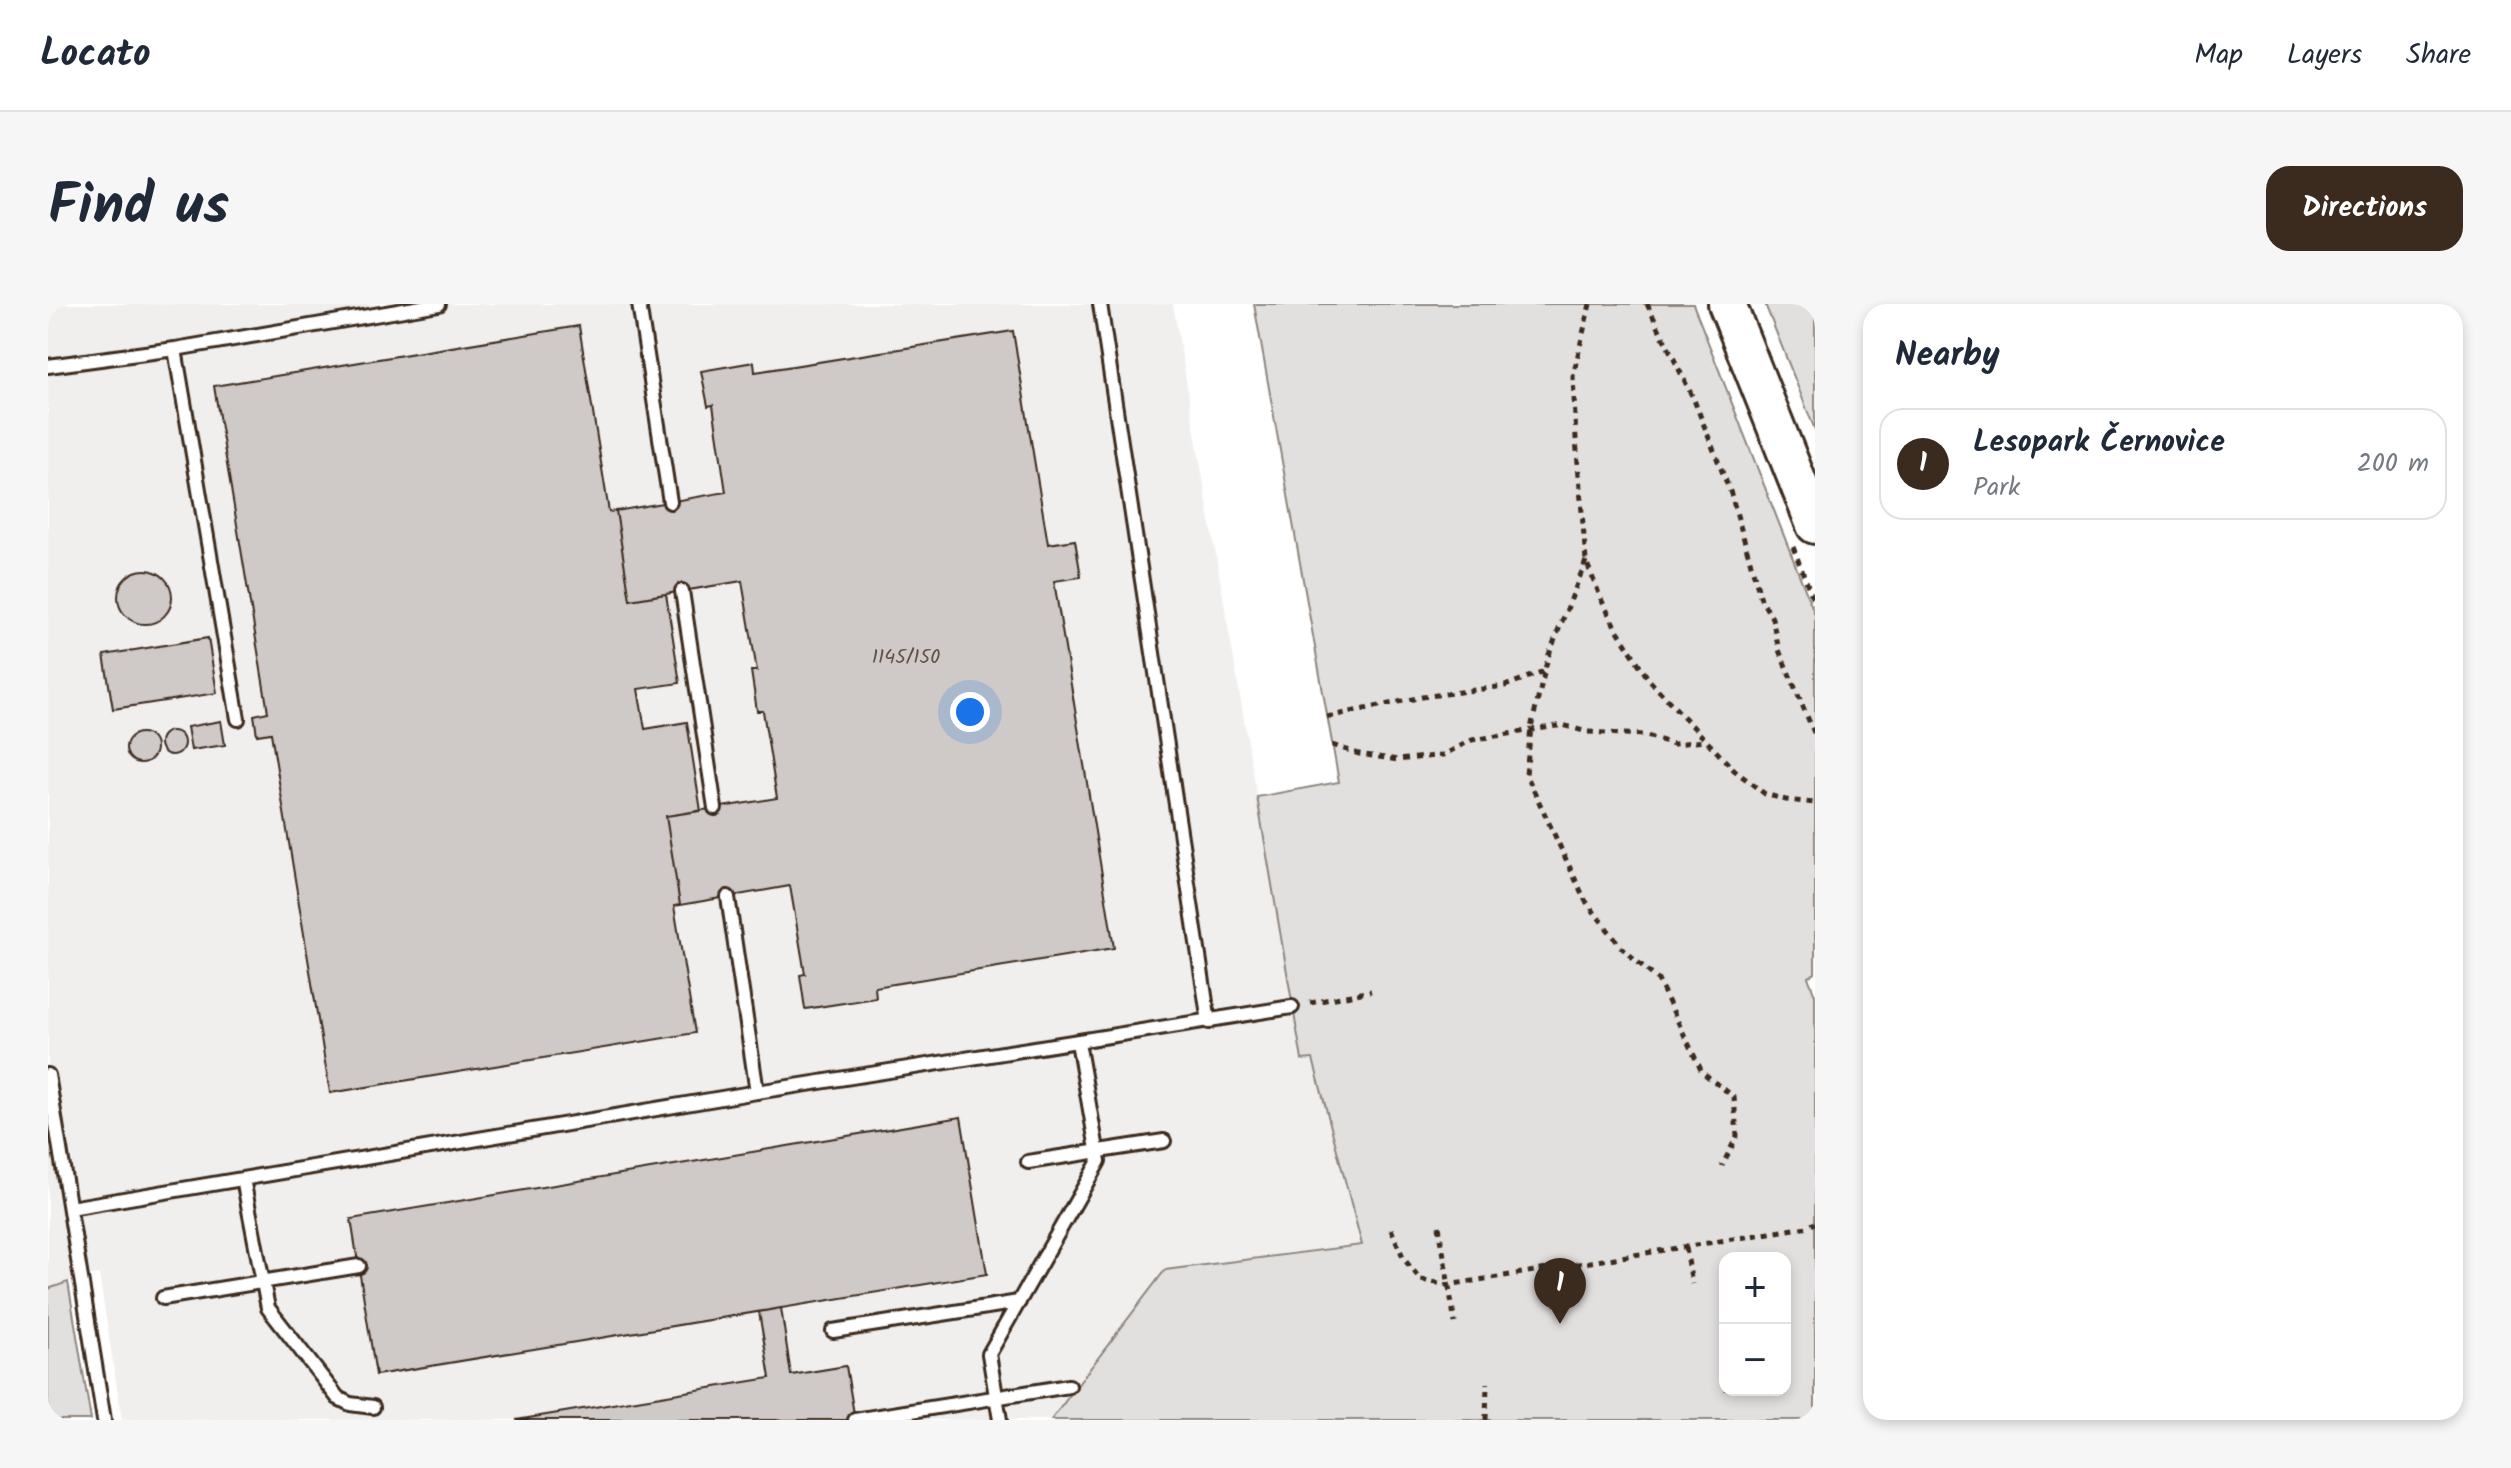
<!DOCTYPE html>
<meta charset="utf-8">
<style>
body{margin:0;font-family:Kalam,sans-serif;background:#f6f6f7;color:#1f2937}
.controls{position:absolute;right:24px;bottom:24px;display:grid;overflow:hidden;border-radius:16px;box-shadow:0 4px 12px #0003}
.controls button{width:72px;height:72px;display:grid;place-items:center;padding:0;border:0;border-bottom:2px solid #e0e1e3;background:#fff;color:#1f2937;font:40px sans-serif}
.you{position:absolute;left:922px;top:408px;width:28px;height:28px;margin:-20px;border:6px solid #fff;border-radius:50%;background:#1a73e8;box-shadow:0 0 0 12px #1a73e833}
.badge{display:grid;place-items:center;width:52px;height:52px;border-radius:50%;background:#3b2a1e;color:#fff;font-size:26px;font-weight:700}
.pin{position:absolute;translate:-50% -66px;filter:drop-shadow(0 2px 4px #0008)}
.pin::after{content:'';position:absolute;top:42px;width:28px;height:24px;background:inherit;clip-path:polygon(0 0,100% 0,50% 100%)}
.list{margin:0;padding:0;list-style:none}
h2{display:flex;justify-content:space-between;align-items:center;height:104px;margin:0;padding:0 32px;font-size:34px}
h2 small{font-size:26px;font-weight:400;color:#747a83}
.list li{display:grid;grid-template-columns:52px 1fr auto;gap:24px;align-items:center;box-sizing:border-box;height:112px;margin:0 16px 16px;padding:0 16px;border:2px solid #e0e1e3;border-radius:24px}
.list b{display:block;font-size:30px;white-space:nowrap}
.list p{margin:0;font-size:26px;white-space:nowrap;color:#747a83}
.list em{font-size:26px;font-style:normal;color:#747a83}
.map{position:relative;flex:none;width:1767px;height:1116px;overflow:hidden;border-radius:24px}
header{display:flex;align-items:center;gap:48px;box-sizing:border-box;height:112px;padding:0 40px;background:#fff;border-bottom:2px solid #e0e1e3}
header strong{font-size:38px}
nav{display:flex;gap:44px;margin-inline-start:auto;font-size:28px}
.intro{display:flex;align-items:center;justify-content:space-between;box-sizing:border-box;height:192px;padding:0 48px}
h1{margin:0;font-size:56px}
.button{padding:20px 36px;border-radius:24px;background:#3b2a1e;color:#fff;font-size:28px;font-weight:700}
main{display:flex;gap:48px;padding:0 48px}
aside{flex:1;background:#fff;border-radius:24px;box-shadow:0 4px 12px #0003}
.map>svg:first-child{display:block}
.built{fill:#f1efee}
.green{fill:#e2e0de;stroke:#8e857e;stroke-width:2;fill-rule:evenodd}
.building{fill:#cfcac7;stroke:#3b2a1e;stroke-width:2}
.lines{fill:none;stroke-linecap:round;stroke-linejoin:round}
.lane-casing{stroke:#3b2a1e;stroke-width:18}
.secondary-casing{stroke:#3b2a1e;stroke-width:42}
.path{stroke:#3b2a1e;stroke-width:5;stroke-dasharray:6 6;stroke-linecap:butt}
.lane{stroke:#fff;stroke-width:12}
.secondary{stroke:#fff;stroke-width:36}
.labels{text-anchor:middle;stroke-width:8;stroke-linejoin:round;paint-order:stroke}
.number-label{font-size:20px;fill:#605248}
</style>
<header>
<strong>Locato</strong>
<nav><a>Map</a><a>Layers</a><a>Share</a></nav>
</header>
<div class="intro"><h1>Find us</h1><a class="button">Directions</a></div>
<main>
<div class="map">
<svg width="1767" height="1116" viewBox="0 0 1767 1116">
<rect width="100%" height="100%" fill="#fff"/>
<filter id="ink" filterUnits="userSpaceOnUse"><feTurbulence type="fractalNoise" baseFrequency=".0125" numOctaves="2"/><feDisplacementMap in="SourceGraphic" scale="16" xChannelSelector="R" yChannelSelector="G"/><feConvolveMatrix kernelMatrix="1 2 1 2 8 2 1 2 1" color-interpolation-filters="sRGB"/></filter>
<g filter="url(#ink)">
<path class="built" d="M0 0H1125L1254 755 1265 754 1315 942 1117 966 1003 1116H74L51 970 32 973 0 985Z"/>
<path class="green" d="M1206 0H1645L1767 311V669L1760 673 1767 691V1116H1003L1117 966 1314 941 1265 755 1254 756 1209 493 1291 478ZM1677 954H1737V1086H1677Z
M1717 0H1767V126Z
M20 978 43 1116H0V985Z"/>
<path class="building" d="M531 22 561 208 568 207 582 296 618 290 632 379 590 385 597 425 639 418 653 507 618 512 632 601 626 602 647 729 282 789 223 429 209 431 206 411 220 408 166 82Z
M965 27 1000 240 1027 236 1033 273 1006 277 1066 644 827 683 828 694 757 705 752 671 757 670 742 582 632 601 618 512 729 494 715 407H709L703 367H709L694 277 582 296 568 207 678 188 665 101 660 102 653 67 706 58 707 68Z
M70 293a27 27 0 1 1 54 0a27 27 0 1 1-54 0Z
M160 334 169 389 65 405 56 351Z
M173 417 177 441 143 446 139 423Z
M112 439a12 12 0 1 1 24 0a12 12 0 1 1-24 0Z
M78 444a15 15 0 1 1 30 0a15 15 0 1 1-30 0Z
M913 813 939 970 328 1071 303 915Z
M733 1004 743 1071 798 1062 807 1116H468L722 1074 711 1008Z"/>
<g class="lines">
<g class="lane-casing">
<path id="lane" d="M591 0 622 198
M1052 0 1161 718
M127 45 190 415
M0 62 127 45 391 0
M634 287 667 504
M680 593 709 788
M0 771 56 1116
M980 858 1116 837
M195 875 220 1004 290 1094 302 1100 325 1103
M22 904 709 788 1244 703
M115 994 311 962
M785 1027 971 998
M807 1116 1021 1082
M952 1116 941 1050 1051 857 1030 738"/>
</g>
<g class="secondary-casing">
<path id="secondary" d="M1679 0 1767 221"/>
</g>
<path class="path" d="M1542 0 1525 72 1528 135 1538 257 1554 297 1567 322 1601 376 1686 466 1717 490 1738 496 1767 499
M1599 0 1646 96 1683 190 1713 295 1724 314 1731 346 1767 431
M1745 243 1767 300
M1538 257 1500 353 1483 424 1478 470 1537 596 1574 644 1610 676 1654 768 1686 793 1689 832 1674 862
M1279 413 1374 393 1457 382 1496 367
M1284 441 1311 450 1350 456 1395 451 1424 436 1515 421 1539 428 1595 431 1626 440 1657 437
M1262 699 1323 687
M1391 922 1407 1019
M1343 925 1356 955 1373 976 1400 981 1759 923 1767 919
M1638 944 1644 980
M1507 965 1508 1002
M1438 1116 1439 1079
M1765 1116H1767"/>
<use href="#lane" class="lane"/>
<use href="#secondary" class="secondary"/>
</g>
</g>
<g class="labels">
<g class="number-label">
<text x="858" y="359">1145/150</text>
</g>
</g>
</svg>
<div class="controls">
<button>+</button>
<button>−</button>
</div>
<div class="you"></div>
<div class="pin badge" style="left:1512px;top:1020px">1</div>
</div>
<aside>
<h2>Nearby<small></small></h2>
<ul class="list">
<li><span class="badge">1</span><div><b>Lesopark Černovice</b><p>Park</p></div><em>200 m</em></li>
</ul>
</aside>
</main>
